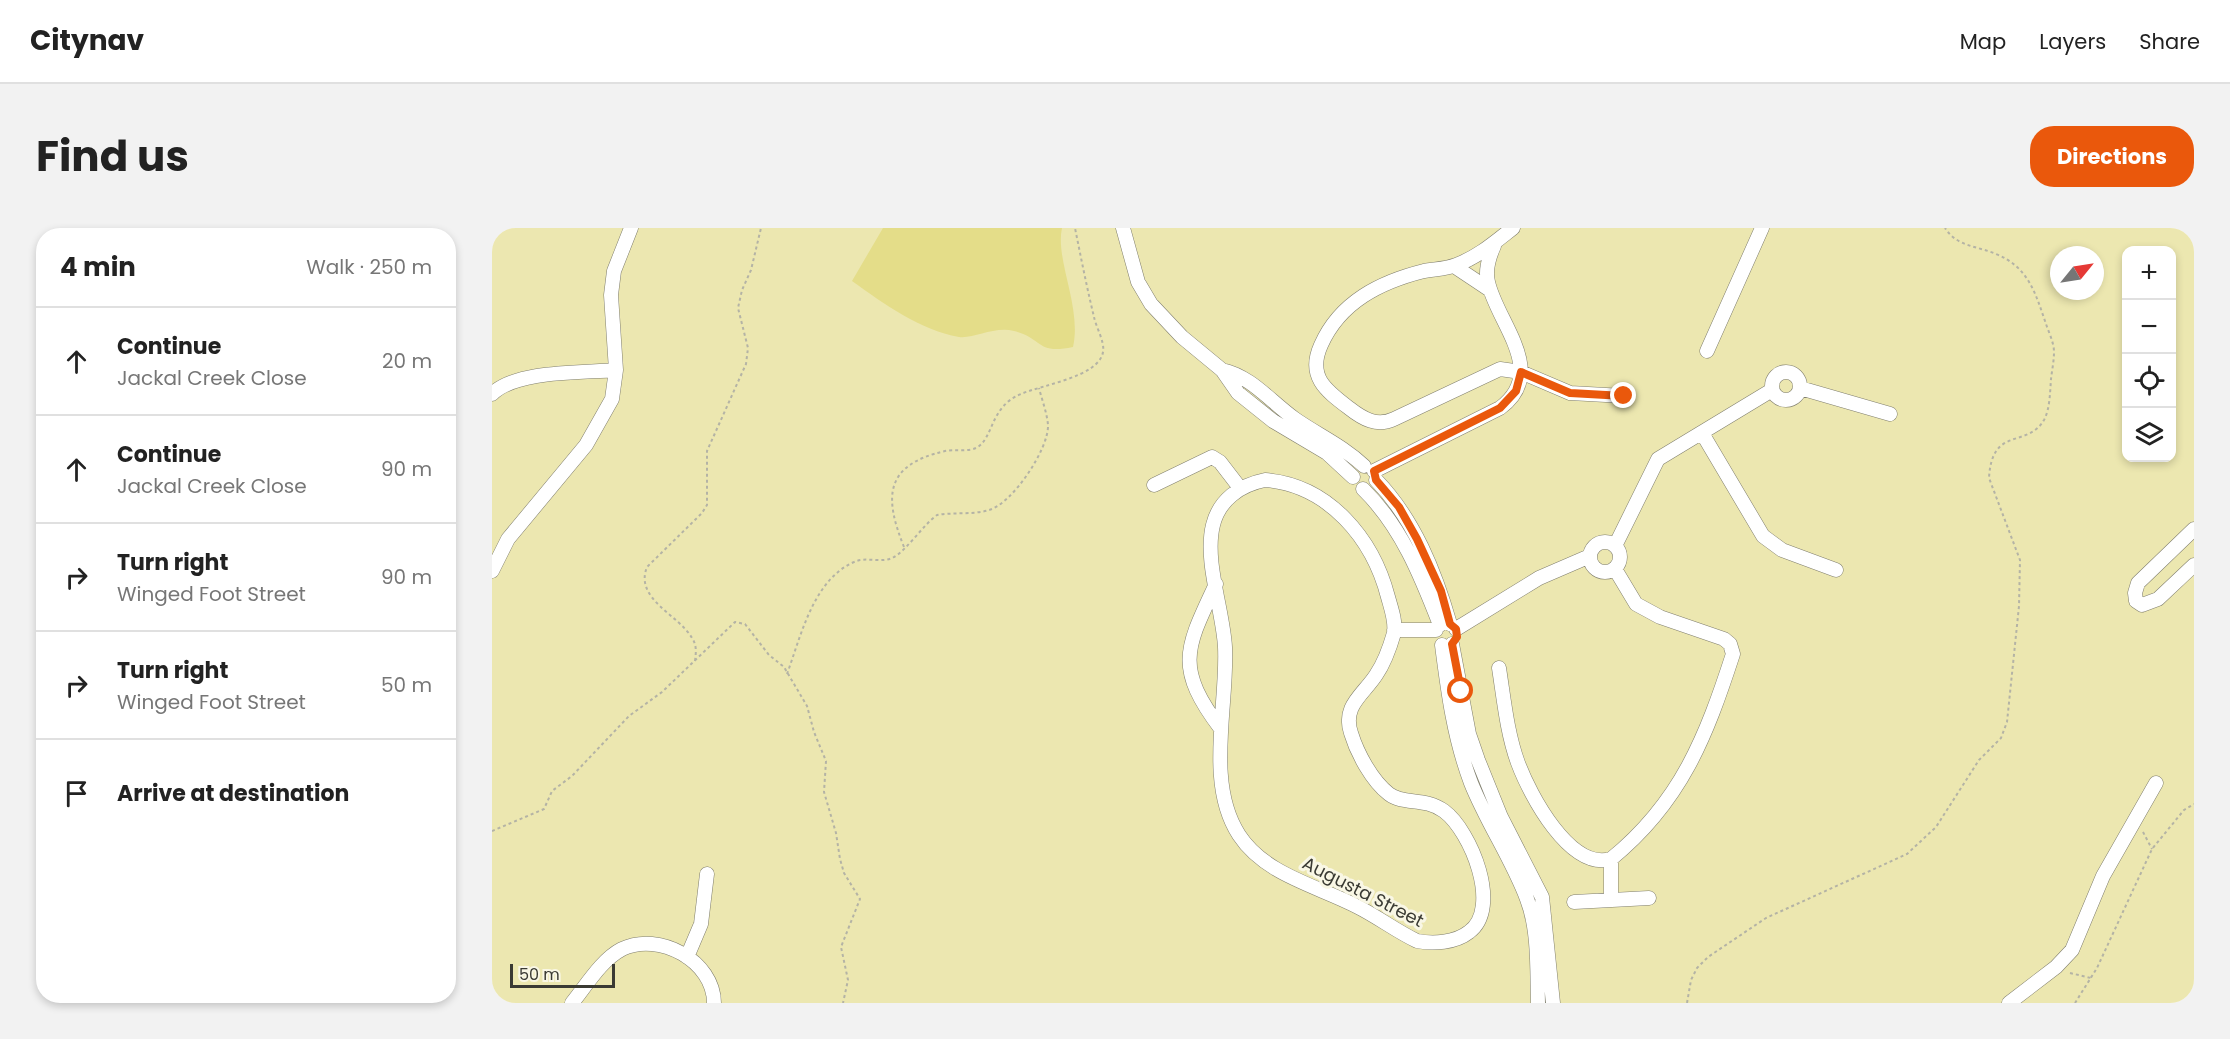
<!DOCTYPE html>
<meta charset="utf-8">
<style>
body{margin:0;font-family:Poppins,sans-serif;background:#f2f2f2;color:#222}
.controls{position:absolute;right:18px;top:18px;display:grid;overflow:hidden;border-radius:12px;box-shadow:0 3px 9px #0003}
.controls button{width:54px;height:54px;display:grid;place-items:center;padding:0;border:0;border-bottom:2px solid #e0e0e0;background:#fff;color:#222;font:30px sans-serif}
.compass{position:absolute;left:1558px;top:18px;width:54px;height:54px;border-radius:50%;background:#fff;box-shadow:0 3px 9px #0003;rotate:60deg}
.scale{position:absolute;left:18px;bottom:15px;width:105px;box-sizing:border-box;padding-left:6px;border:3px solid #3a3a33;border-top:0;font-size:16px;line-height:21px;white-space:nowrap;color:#3a3a33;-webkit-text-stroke:4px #f9f7e5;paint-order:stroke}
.stop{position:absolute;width:18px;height:18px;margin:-14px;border:4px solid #ea580c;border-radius:50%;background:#fff}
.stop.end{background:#ea580c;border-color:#fff;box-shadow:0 2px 6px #0008}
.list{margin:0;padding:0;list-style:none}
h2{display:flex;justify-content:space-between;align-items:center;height:78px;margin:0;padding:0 24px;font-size:26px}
h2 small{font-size:20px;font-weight:400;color:#767676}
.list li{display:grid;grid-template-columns:39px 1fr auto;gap:18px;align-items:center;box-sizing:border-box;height:108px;padding:0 24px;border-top:2px solid #e0e0e0}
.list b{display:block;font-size:22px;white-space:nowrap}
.list p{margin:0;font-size:20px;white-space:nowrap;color:#767676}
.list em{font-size:20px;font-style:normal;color:#767676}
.icon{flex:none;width:33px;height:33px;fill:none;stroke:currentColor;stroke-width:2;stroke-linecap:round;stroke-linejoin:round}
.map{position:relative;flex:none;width:1702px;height:775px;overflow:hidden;border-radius:24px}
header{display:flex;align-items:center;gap:36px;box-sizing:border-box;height:84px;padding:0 30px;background:#fff;border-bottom:2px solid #e0e0e0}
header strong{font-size:28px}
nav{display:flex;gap:33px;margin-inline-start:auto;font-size:21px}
.intro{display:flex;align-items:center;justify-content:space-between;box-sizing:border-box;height:144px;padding:0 36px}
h1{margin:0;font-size:42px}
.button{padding:15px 27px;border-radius:24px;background:#ea580c;color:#fff;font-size:21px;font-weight:700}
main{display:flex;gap:36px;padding:0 36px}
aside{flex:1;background:#fff;border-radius:24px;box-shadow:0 3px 9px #0003}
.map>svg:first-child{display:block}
.green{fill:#ece7b0;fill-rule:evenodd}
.water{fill:#e4dd89}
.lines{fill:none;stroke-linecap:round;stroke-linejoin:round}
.street-casing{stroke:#807f6e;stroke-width:15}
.path{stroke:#b4b3a5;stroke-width:2;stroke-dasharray:3 3;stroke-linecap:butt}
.street{stroke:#fff;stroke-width:14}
.route{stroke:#ea580c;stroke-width:8}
.labels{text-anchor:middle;stroke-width:6;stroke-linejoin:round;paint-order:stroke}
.street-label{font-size:18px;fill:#3a3a33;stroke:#f9f7e5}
</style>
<header>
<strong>Citynav</strong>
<nav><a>Map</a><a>Layers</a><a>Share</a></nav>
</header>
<div class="intro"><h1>Find us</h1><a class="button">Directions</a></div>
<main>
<aside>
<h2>4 min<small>Walk · 250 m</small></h2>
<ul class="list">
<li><svg class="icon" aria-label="ahead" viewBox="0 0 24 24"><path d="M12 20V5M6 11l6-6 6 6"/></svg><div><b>Continue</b><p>Jackal Creek Close</p></div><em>20 m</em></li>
<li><svg class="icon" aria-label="ahead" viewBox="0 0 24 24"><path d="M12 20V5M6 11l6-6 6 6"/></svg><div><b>Continue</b><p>Jackal Creek Close</p></div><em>90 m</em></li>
<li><svg class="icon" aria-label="right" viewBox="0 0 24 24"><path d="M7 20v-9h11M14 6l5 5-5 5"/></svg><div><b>Turn right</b><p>Winged Foot Street</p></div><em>90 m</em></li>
<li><svg class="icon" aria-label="right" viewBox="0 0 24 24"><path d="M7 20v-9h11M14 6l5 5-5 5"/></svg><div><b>Turn right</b><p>Winged Foot Street</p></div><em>50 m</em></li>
<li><svg class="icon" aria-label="arrive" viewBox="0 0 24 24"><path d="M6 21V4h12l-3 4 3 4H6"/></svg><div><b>Arrive at destination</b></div></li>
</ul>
</aside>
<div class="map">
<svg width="1702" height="775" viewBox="0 0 1702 775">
<rect width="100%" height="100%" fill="#f9f7e5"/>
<path class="green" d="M0 0H1702V775H0ZM1634 22H1680V230H1634ZM1567 27H1603V63H1567Z"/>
<path class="water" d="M391 0H570C563 32 590 79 581 119 544 127 551 110 522 103 502 98 482 111 467 109 428 102 392 76 360 53Z"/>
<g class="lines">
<g class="street-casing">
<path id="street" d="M631 0 646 54 659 76 690 109 730 142 746 165 781 193 835 225 861 249
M1021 0C1003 14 986 29 964 37 954 41 943 41 932 43 888 54 848 74 829 117 815 148 833 162 857 180 871 191 885 199 902 191L1008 141 1029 144 1078 165 1132 168
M962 38 998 62
M1215 123 1270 0
M730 142C759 148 779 174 803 191 826 207 851 218 872 238
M1280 158a14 14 0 1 1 28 0a14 14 0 1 1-28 0Z
M1308 160 1398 186
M0 166C24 142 90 145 124 142
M1210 205 1271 308 1290 322 1344 342
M882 243 1008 180C1057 144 1005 95 996 54 993 42 997 29 1002 18
M773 252C837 257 881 311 896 369 899 380 904 393 902 405 898 419 893 434 884 447 871 467 850 478 859 505 865 525 880 553 897 566 911 577 933 569 952 583 979 603 1010 680 977 704 963 715 941 716 925 713 904 703 886 689 866 679 826 658 773 647 747 607 713 555 736 477 733 419 731 382 712 333 721 297 727 272 748 257 773 252Z
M884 252C922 291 943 344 958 396
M662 257 720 229 728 234 748 260
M871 261C909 298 929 348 948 397
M1702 301 1646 355 1643 365 1644 373 1650 377 1666 371 1702 337
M1098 329a15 15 0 1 1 30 0a15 15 0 1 1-30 0Z
M1123 318 1166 231 1280 162
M0 343 16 311 94 217 120 171 124 142 119 67 122 43 139 0
M724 356C694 420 682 439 729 501
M964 401 1047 350 1098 328
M902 402H944
M960 416 977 506 986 532 1009 589 1050 669 1061 775
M950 417C956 464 962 510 979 555 995 595 1020 631 1035 671 1047 702 1045 742 1046 775
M1007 440C1012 472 1015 505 1026 535 1038 567 1078 643 1119 631 1189 574 1214 509 1241 426L1238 416 1232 411 1168 389 1144 376 1123 341
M1119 631V672
M1082 674 1157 670
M195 729 209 696 215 646
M80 775C94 758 109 732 130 721 167 703 222 733 222 775
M1517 775 1564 739 1580 722 1611 648 1664 555"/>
</g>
<path class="path" d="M412 319C392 269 392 237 453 223 462 221 475 224 484 220 502 211 497 179 529 166 549 157 607 149 611 124 613 114 604 99 602 89 595 60 589 30 583 0
M203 433C204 425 205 417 200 410 187 387 142 371 155 339L210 285 215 277V223L254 136 256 120 246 80 250 62 259 42 269 0
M295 446C309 408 321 352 362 334 374 328 390 336 402 329 415 322 431 297 445 287 462 284 481 287 497 282 520 276 557 221 556 197 555 185 550 172 547 160
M0 603 52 581 60 563 80 548 137 488 170 464 243 394 253 396 277 427 292 439 315 478 322 504 334 533 332 564 344 605 348 631 352 645 368 671 349 719 356 752 351 775
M1651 604 1660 621
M1578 745 1599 750
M1195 775 1199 752 1205 740 1216 729 1274 690 1415 626 1444 599 1487 532 1509 510 1515 494 1527 378 1528 332 1497 250C1500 197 1535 221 1552 192 1558 181 1558 164 1559 151 1560 142 1562 133 1562 124 1562 114 1556 103 1553 93 1543 64 1536 39 1504 26 1486 18 1465 19 1453 0
M1583 775 1605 740 1660 621 1692 582 1702 576"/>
<use href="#street" class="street"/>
</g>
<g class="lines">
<path class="route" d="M969 463 960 416 965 409 964 401 958 396 949 363 925 311 907 279 884 252 882 243 1008 180 1024 163 1029 144 1078 165 1132 168"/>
</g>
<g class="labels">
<g class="street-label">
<text transform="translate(871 664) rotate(27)" y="6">Augusta Street</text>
</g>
</g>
</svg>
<div class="controls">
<button>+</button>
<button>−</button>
<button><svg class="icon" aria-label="locate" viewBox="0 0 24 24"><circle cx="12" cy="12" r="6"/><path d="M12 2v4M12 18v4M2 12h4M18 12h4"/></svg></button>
<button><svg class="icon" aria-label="layers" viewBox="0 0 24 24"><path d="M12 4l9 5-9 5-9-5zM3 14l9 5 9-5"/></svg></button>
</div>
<svg class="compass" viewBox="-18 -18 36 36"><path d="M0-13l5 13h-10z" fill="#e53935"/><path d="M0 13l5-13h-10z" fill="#767676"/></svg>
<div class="scale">50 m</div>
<div class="stop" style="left:969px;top:463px"></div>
<div class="stop end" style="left:1132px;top:168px"></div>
</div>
</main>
